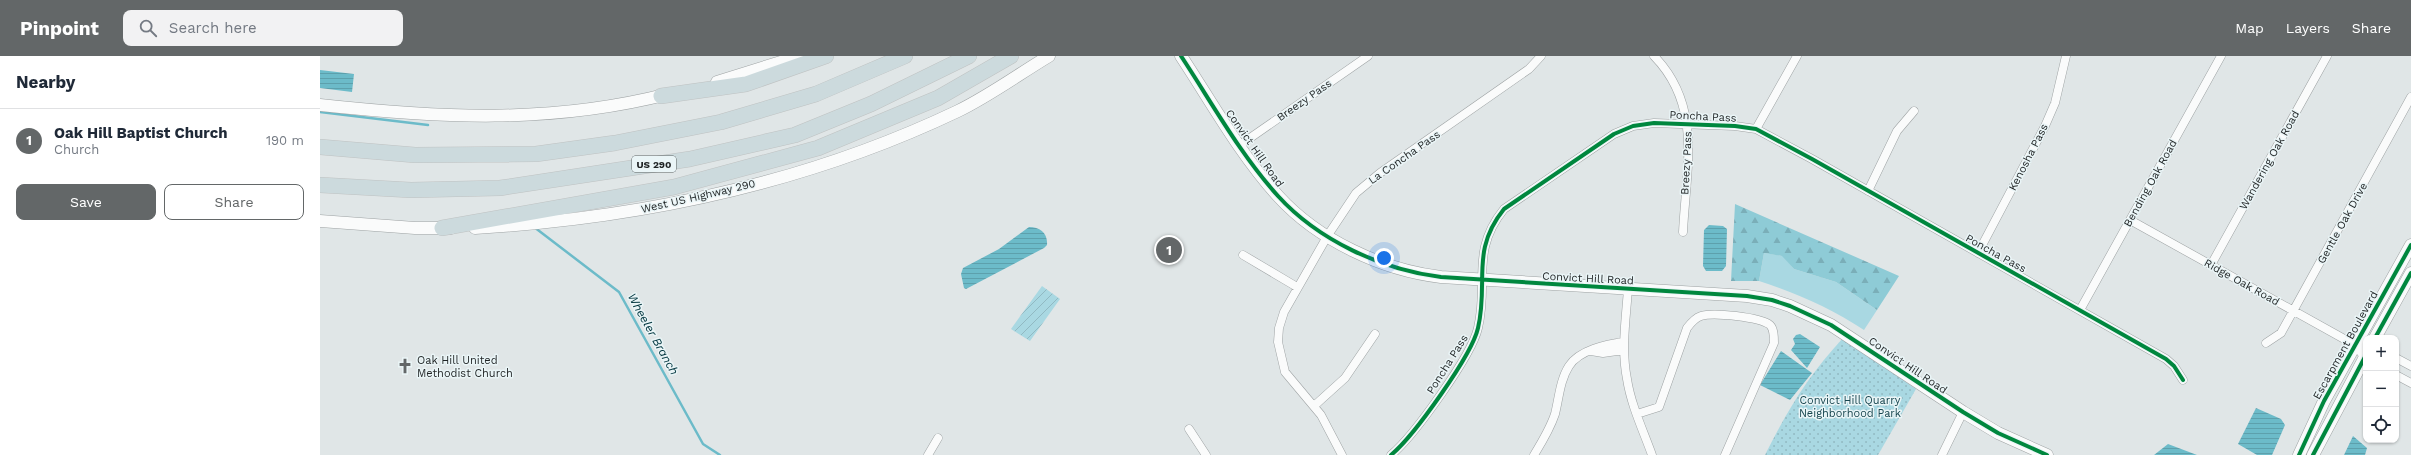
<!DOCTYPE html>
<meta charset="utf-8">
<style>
body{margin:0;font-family:"Work Sans",sans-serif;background:#f2f2f3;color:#1f2937}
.controls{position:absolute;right:12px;bottom:12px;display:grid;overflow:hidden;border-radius:8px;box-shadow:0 1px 3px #0004}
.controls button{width:36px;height:36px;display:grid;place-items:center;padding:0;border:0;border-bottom:1px solid #e0e1e3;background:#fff;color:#1f2937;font:20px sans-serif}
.you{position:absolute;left:1064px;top:202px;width:14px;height:14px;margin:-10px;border:3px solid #fff;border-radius:50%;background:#1a73e8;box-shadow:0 0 0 6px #1a73e833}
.badge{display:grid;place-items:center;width:26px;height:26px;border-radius:50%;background:#636768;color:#fff;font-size:13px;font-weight:700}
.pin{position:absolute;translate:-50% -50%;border:2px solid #fff;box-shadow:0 1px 4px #0006}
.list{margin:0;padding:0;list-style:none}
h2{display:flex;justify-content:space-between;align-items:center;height:52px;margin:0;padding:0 16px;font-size:17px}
h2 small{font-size:13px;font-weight:400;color:#747a83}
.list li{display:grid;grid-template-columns:26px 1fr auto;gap:12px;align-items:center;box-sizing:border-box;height:64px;padding:0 16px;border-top:1px solid #e0e1e3}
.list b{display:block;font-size:15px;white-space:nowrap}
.list p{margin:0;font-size:13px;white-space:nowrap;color:#747a83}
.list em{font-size:13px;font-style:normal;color:#747a83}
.actions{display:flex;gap:8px;padding:12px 16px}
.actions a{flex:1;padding:9px 0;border:1px solid #636768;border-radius:8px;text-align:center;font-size:14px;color:#636768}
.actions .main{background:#636768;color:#fff}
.icon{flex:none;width:22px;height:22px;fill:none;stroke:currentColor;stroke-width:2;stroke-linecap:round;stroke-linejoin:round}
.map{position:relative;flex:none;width:2091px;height:399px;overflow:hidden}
header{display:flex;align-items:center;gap:24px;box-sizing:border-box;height:56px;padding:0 20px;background:#636768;color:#fff}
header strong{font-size:19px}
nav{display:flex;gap:22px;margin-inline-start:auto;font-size:14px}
.search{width:280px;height:36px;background:#f2f2f3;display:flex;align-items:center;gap:10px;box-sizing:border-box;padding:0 14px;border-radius:8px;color:#747a83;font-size:15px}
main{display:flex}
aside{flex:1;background:#fff}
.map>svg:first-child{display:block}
.grass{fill:#a9d8e2}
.forest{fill:url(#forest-firs)}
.park{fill:url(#park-dots)}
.garden{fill:url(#garden-furrows)}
.water{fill:url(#water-rules)}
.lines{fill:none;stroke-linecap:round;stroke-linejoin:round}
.stream{stroke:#6cbbc9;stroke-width:2.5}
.street-casing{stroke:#9da2a3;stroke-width:9}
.secondary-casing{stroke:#9da2a3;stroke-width:13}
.highway-casing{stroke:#bfc2c2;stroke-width:16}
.street{stroke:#fafbfb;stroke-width:8}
.secondary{stroke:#fafbfb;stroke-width:12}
.highway{stroke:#ccdadd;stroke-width:15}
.cycleway-casing{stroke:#eaf5f7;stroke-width:6}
.cycleway{stroke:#00873e;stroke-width:4}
.labels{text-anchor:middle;stroke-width:3;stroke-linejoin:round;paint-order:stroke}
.shield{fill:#eaf5f7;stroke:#5c6263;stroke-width:1}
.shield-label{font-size:10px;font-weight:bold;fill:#1f2324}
.street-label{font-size:11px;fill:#1f2324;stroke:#eaf5f7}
.poi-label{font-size:11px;fill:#1f2324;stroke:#eaf5f7;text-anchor:start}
.park-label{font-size:11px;fill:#17464f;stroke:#eaf5f7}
.water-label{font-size:12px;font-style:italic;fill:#01353e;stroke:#eaf5f7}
</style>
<header>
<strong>Pinpoint</strong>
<div class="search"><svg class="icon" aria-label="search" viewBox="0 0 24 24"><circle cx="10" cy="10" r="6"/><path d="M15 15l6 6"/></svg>Search here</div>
<nav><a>Map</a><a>Layers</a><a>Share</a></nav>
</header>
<main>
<aside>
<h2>Nearby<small></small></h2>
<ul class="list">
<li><span class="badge">1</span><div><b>Oak Hill Baptist Church</b><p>Church</p></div><em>190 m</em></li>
</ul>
<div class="actions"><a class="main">Save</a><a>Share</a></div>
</aside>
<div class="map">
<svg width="2091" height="399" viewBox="0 0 2091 399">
<defs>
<pattern id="forest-firs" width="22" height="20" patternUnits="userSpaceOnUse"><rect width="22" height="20" fill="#8ecbd6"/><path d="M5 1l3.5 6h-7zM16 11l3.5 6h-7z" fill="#7aaeb8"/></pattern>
<pattern id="park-dots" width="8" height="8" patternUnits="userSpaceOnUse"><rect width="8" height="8" fill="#a9d8e2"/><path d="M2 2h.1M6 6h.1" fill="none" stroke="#91b9c2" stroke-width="1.8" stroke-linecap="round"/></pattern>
<pattern id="garden-furrows" width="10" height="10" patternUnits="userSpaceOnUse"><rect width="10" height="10" fill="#a9d8e2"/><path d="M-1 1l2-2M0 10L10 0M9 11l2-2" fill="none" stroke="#91b9c2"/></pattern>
<pattern id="water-rules" width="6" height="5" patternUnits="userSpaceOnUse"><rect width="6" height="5" fill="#6cbbc9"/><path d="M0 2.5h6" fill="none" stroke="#5da0ac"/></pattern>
</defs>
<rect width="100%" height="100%" fill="#e0e6e7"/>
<path class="grass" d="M1444 197 1463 200 1474 213 1516 226 1557 254 1544 274C1511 252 1476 237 1439 225Z"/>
<path class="forest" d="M1415 148 1579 220 1557 254 1516 226 1474 213 1462 200 1444 197 1439 225H1411Z"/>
<path class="park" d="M1523 282 1596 333 1558 399H1445C1468 353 1488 320 1523 282Z"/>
<path class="garden" d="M722 230 740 243 710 285 691 273Z"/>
<path class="water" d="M0 14 34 18 32 36 0 32Z
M1389 169 1403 170 1407 173 1406 210 1402 215H1386L1383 210 1384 174Z
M709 171C720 171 728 177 727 189L724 192 646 233 644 232 641 218 643 212 679 193Z
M1480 278 1500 291 1487 312 1471 294 1475 288 1473 283 1476 279Z
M1461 295 1492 317 1470 344 1440 329Z
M1936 352 1961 363 1965 369 1952 399H1937L1918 388Z
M2033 380 2047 392 2045 399H2024Z
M1848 388 1877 399H1834Z"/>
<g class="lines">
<path class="stream" d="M0 56 108 69
M214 171 299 236 383 388 400 399"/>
<g class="street-casing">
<path id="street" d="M1334 0C1383 50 1366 113 1363 176
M1436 73 1477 0
M920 89 1048 0
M1548 135 1577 75 1594 55
M1810 164 2035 289 2046 303
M1658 197 1725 70 1735 47 1746 0
M923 199 977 231
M1891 209 2007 0
M1308 233C1306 262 1301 293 1307 323 1311 349 1323 374 1332 399
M1760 254 1901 0
M1946 287 1961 277 2091 41
M2035 289H2046
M1271 295 1283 297 1304 294
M2076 302 2091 310
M2076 319 2091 327
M994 350 1025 322 1055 278
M1317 358 1339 351 1367 272C1370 268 1375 262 1381 260 1393 256 1440 261 1450 269 1454 273 1454 281 1454 287L1405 399
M869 373 886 399
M608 399 618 382
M1022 399 1001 359 965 316 958 286 959 272 964 256 1008 179 1036 137 1060 117 1209 13 1221 0
M1071 399C1094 380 1152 299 1158 272 1169 226 1150 195 1184 153L1294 78 1313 70 1334 67 1415 70 1436 73 1492 103 1846 303 1854 310 1863 324
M1214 399C1222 386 1230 373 1235 358 1239 342 1240 324 1249 310 1259 294 1287 288 1304 286
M1622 399 1643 356"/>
</g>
<g class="secondary-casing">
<path id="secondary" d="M861 0C892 47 920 98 958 140 998 184 1062 214 1121 221L1427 240 1452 244 1470 250 1511 269 1643 356 1678 377 1727 399
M397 26 480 0
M0 49C120 62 230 68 348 38
M0 165 95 172H131
M155 172C321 162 487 127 638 55 669 40 699 18 729 0
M2055 282 2091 217
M1979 399 2004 345 2091 189
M1993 399 2046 299"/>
</g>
<g class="highway-casing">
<path id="highway" d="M341 40 426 28 506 0
M0 91 95 99 216 98 295 87 401 66 496 38 585 0
M0 129 91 134 180 132 370 103 475 79 551 48 649 0
M122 172 354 131 498 92 618 42 691 0"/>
</g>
<use href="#street" class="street"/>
<use href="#secondary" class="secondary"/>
<use href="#highway" class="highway"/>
<g class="cycleway-casing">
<path id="cycleway" d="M861 0C892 47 920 98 958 140 998 184 1062 214 1121 221L1427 240 1452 244 1470 250 1511 269 1643 356 1678 377 1727 399
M2055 282 2091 217
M1071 399C1094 380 1152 299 1158 272 1169 226 1150 195 1184 153L1294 78 1313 70 1334 67 1415 70 1436 73 1492 103 1846 303 1854 310 1863 324
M1979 399 2004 345 2091 189
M1993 399 2046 299"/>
</g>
<use href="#cycleway" class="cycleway"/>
</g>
<defs>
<g id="church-bare" transform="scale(1.2)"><path d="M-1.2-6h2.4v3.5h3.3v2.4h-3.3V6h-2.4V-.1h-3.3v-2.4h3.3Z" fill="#636768" stroke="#eaf5f7" stroke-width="2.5" paint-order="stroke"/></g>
</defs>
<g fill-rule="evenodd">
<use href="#church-bare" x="85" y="310"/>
</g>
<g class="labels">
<rect class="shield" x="312" y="100" width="44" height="16" rx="3"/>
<g class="shield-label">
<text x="334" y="112">US 290</text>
</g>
<g class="street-label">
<text transform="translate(984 44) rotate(-35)" y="4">Breezy Pass</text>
<text transform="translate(1383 60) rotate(3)" y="4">Poncha Pass</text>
<text transform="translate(935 92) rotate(55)" y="4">Convict Hill Road</text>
<text transform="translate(1084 101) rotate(-35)" y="4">La Concha Pass</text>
<text transform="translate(1708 101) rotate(-63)" y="4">Kenosha Pass</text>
<text transform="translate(1949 104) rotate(-61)" y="4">Wandering Oak Road</text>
<text transform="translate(1366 107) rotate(-87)" y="4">Breezy Pass</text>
<text transform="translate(1830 127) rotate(-61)" y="4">Bending Oak Road</text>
<text transform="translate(378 140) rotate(-13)" y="4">West US Highway 290</text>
<text transform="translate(2022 167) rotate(-61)" y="4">Gentle Oak Drive</text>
<text transform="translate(1676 197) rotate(29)" y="4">Poncha Pass</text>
<text transform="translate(1268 222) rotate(3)" y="4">Convict Hill Road</text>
<text transform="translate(1922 226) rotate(29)" y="4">Ridge Oak Road</text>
<text transform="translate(2025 289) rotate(-61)" y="4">Escarpment Boulevard</text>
<text transform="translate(1127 308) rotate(-58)" y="4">Poncha Pass</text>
<text transform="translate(1588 309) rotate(34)" y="4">Convict Hill Road</text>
</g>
<g class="poi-label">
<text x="97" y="308">Oak Hill United<tspan x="97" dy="13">Methodist Church</tspan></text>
</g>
<g class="park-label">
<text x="1530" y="348">Convict Hill Quarry<tspan x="1530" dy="13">Neighborhood Park</tspan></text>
</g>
<g class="water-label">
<text transform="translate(333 278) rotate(61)" y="4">Wheeler Branch</text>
</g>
</g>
</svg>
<div class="controls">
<button>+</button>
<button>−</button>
<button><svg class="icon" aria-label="locate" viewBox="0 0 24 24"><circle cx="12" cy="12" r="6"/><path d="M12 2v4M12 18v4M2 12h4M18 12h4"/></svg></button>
</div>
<div class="you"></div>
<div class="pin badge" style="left:849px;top:194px">1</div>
</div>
</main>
